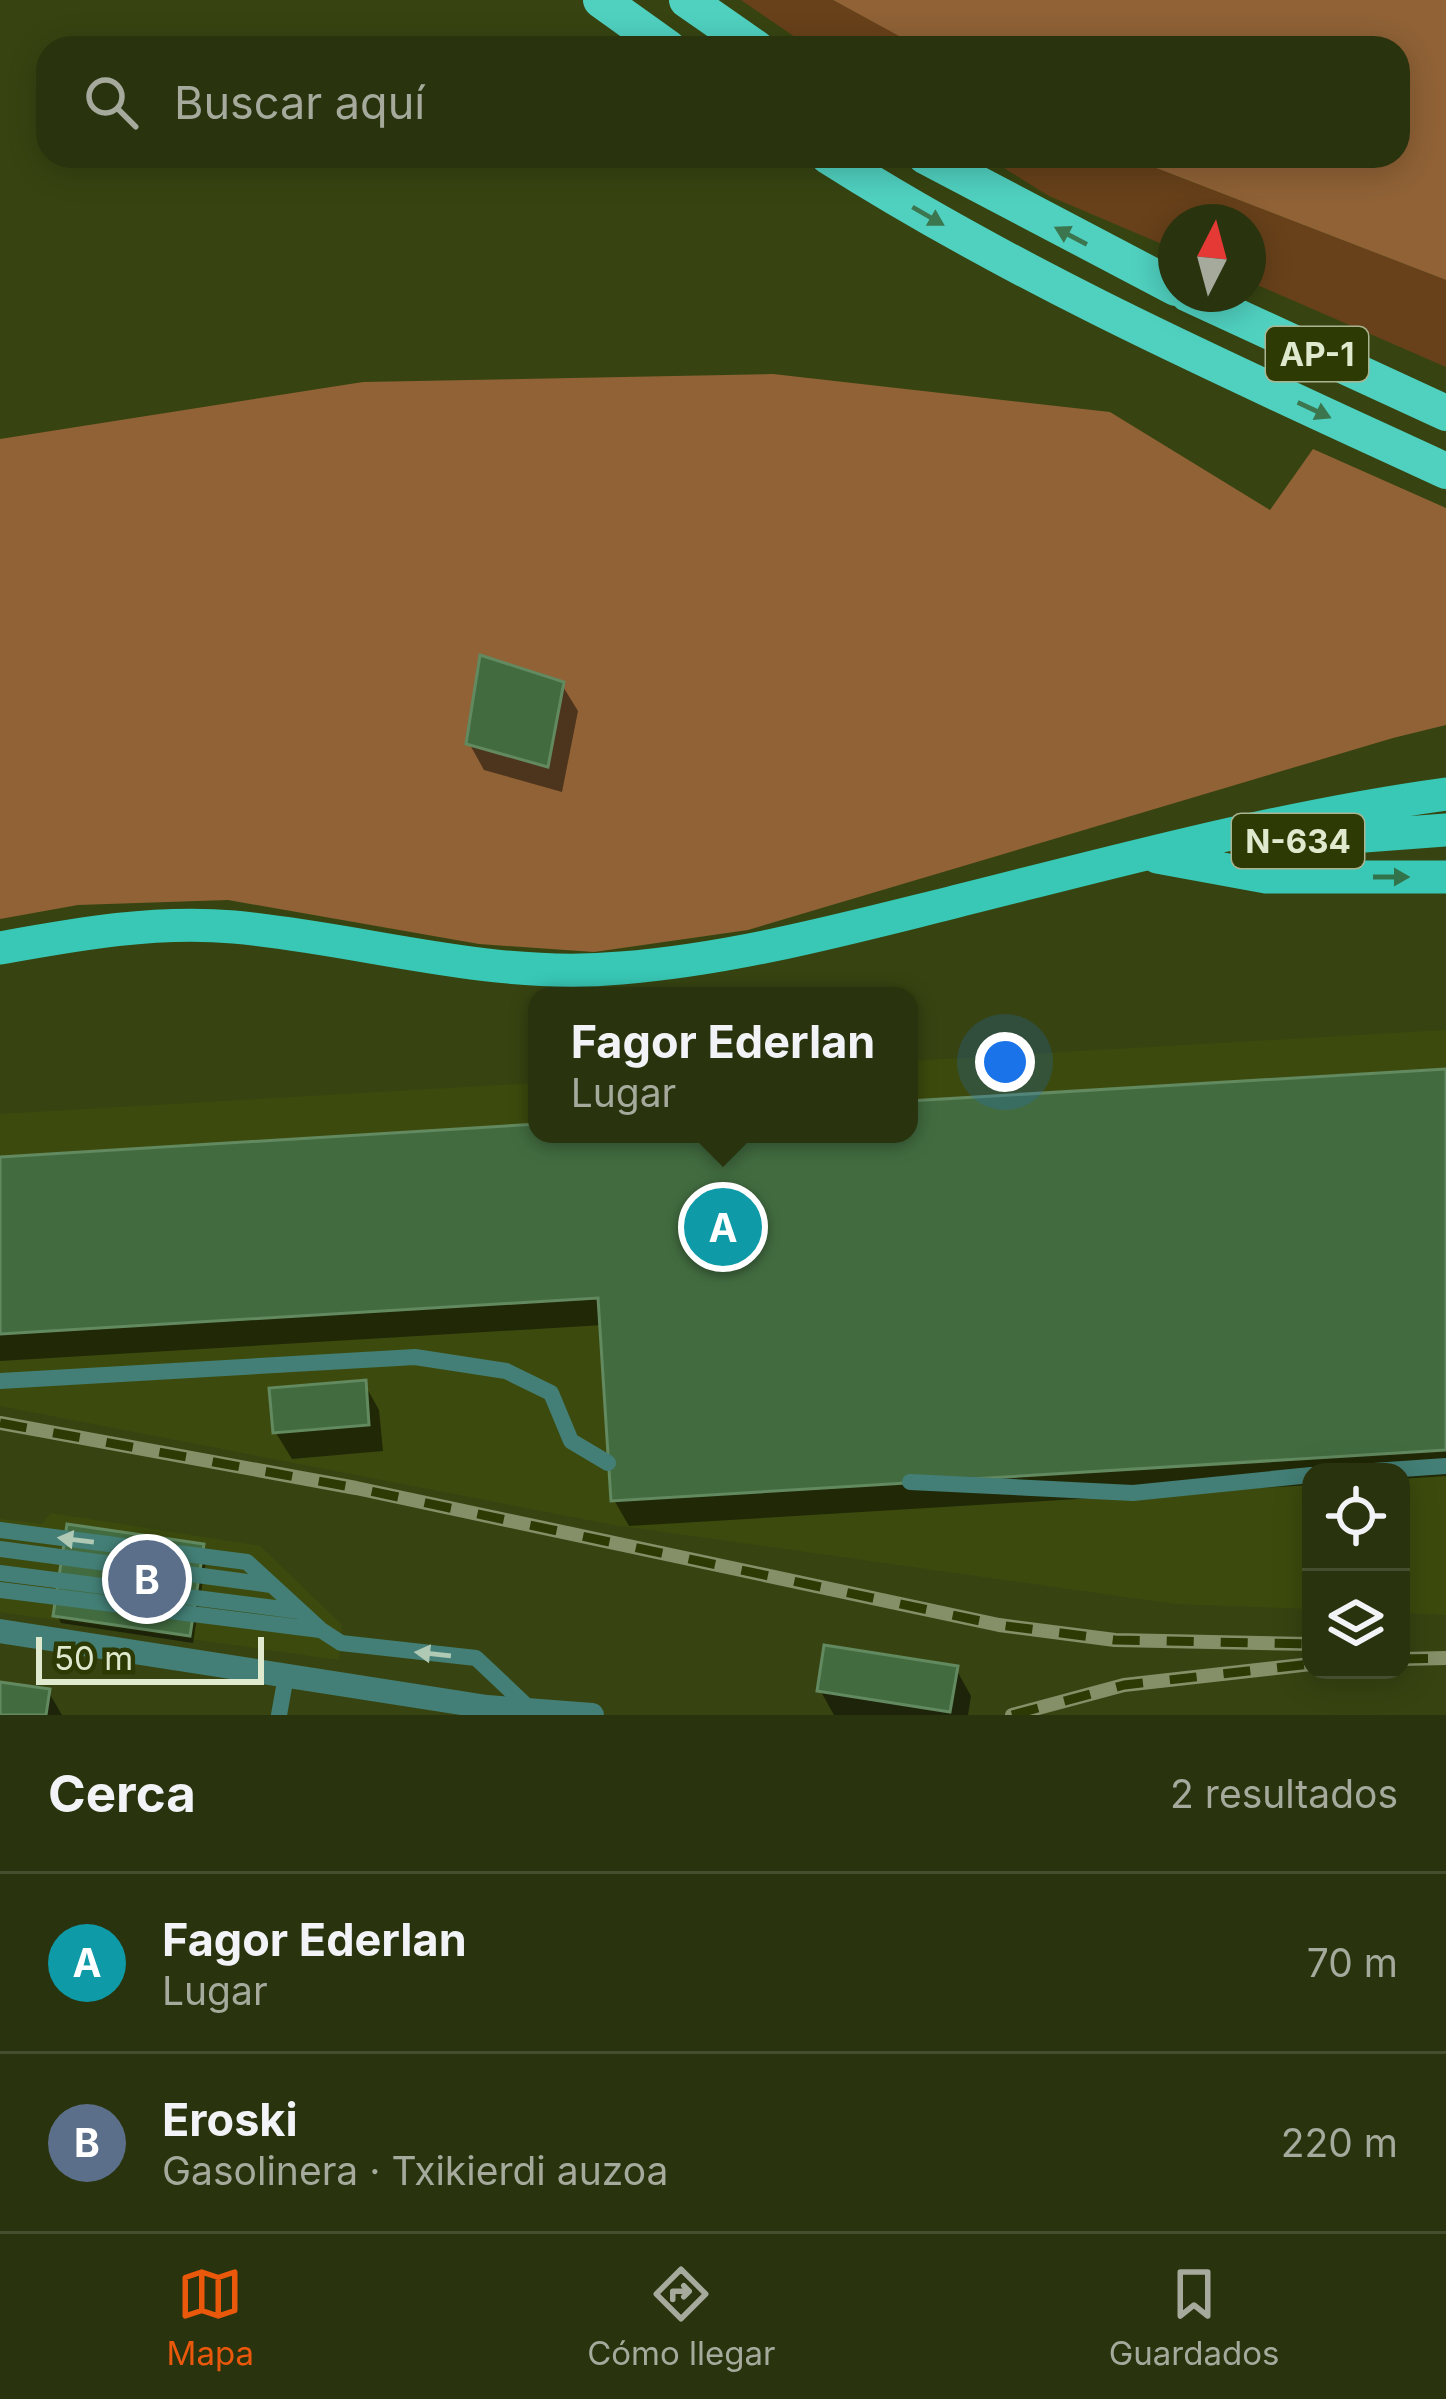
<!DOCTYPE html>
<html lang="es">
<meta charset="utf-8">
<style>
body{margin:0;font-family:Inter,sans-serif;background:#313b16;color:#f1f3f6}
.controls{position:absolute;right:36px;bottom:36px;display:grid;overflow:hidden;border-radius:24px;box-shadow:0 6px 30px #0003}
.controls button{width:108px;height:108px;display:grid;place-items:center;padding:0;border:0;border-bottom:3px solid #454e2e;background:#29330d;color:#f1f3f6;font:60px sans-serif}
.compass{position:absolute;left:1158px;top:204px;width:108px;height:108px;border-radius:50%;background:#29330d;box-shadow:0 6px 30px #0003;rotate:6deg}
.scale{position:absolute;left:36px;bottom:30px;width:228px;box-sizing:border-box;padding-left:12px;border:6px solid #dfe9ce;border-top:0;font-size:33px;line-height:42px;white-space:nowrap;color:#dfe9ce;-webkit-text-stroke:9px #2d3a04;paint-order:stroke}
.you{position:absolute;left:1005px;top:1062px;width:42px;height:42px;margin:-30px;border:9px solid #fff;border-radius:50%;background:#1a73e8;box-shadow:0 0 0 18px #1a73e833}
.badge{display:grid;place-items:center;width:78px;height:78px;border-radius:50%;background:#ea580c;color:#fff;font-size:39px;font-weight:700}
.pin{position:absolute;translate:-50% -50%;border:6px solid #fff;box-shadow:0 3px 12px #0006}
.popup{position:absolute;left:528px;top:987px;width:390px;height:156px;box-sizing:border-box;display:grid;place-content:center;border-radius:24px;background:#29330d;filter:drop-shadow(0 3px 9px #0005);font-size:39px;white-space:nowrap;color:#a5aa9d}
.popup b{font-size:45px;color:#f1f3f6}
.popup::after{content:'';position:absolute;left:50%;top:100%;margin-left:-24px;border:24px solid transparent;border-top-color:#29330d}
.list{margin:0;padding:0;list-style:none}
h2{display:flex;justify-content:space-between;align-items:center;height:156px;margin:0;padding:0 48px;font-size:51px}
h2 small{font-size:39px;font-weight:400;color:#a5aa9d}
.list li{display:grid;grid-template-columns:78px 1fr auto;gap:36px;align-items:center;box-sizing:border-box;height:180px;padding:0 48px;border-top:3px solid #454e2e}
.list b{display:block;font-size:45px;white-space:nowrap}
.list p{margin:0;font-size:39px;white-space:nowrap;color:#a5aa9d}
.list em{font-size:39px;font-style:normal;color:#a5aa9d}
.icon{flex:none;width:66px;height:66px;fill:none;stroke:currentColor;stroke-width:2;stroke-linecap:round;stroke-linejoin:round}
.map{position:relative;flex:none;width:1446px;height:1715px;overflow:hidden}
.search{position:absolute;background:#29330d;box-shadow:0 6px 30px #0003;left:36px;right:36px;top:36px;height:132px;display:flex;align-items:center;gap:30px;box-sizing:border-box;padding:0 42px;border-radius:36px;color:#a5aa9d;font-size:45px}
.sheet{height:516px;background:#29330d}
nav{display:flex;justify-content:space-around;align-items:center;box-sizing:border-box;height:168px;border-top:3px solid #454e2e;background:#29330d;font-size:33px;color:#a5aa9d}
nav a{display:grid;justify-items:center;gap:6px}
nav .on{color:#ea580c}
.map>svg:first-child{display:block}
.built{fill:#3c4b0d}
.green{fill:#68411a}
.forest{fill:#906236}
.shadow{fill:#0007}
.building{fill:#426c40;stroke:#62895f;stroke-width:3}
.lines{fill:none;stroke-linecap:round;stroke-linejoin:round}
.service{stroke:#437f76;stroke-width:16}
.tertiary{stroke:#437f76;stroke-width:24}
.trunk{stroke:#39c8b6;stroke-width:33}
.motorway{stroke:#50d1c0;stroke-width:36}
.rail-casing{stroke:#859069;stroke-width:14}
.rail{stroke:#2d3a04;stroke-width:9;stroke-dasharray:27;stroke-linecap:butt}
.oneway{fill:#3b764f}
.oneway2{fill:#32734b}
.oneway3{fill:#b0c9b4}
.labels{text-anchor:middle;stroke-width:9;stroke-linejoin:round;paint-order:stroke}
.shield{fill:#2d3a04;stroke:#aab491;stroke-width:3}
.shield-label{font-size:33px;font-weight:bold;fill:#dfe9ce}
</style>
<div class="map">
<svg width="1446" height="1715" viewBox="0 0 1446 1715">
<rect width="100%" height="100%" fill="#374411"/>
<path class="built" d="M1446 1030V1615L1401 1613V1472H1311V1609L1176 1604 614 1525 0 1406V1114L537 1083V1134H909V1061Z
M51 1513 260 1546 342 1625 339 1660 0 1612V1519L42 1524Z"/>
<path class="green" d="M741 0H833L900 36 909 48H811Z
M985 156H1125L1446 280V367L1248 281V222H1176V250L1049 196Z"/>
<path class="forest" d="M833 0H1446V280L1125 156H1398V48H909L899 36Z
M773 374 1110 412 1270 510 1313 449 1446 508V725L1393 738 748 930 594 952 479 944 228 900 78 905 0 919V439L363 382Z"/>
<path class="shadow" d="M562 685 578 711 562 792 484 770 469 743Z
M1446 1072V1476L1401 1479V1472H1311V1485L629 1526 614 1500 603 1325 0 1361V1160L537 1127V1134H909V1104Z
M364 1383 379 1410 383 1451 292 1459 276 1433Z
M207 1555 193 1643 61 1623 57 1615Z
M956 1669 971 1696 968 1715H834L820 1690Z
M0 1685 48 1691 62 1715H0Z"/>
<path class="building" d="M480 655 564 682 548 767 466 744Z
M1446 1069V1450L611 1501 598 1298 0 1334V1157L537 1124V1134H909V1101Z
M366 1380 369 1425 273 1433 269 1388Z
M67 1524 204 1544 190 1636 53 1616Z
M824 1645 958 1666 950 1712 817 1691Z
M0 1682 50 1689 46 1715H0Z"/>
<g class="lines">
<path class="service" d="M0 1381 415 1357 506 1371 551 1393 571 1441 608 1463
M1359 1472 1446 1466
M910 1482 1133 1493 1311 1475
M0 1530 247 1562 321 1630 341 1643 476 1658 530 1709
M0 1549 271 1585
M0 1573 299 1611
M0 1590 320 1630
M279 1715 286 1676"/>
<path class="tertiary" d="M0 1631 487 1707 592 1715"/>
<path class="trunk" d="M1271 843 1446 830
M1157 857 1266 877H1446
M0 948C78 934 155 920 234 927 365 939 488 980 621 968 733 959 841 930 950 903 1114 862 1278 817 1446 794"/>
<path class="motorway" d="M601 0 668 48
M687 0 756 48
M828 156C1023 280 1236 374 1446 471
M925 156 1176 288
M1188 294 1446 413"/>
<g class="rail-casing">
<path id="rail" d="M0 1423 356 1488 999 1625 1115 1640 1311 1644
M1401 1659 1446 1658
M1012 1715 1124 1685 1311 1664"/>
</g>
<use href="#rail" class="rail"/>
</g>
<defs><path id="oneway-solid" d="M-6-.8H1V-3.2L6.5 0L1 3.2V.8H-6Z" transform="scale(3)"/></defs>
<g class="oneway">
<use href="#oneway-solid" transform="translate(928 216) rotate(30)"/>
<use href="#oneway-solid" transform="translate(1071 236) rotate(-152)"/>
<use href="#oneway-solid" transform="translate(1314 410) rotate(25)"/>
</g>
<use class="oneway2" href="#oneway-solid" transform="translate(1391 877)"/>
<g class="oneway3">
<use href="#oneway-solid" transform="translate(76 1540) rotate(-173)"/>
<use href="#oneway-solid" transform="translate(433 1654) rotate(-174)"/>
</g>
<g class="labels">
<g class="shield">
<rect x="1266" y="327" width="102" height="54" rx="9"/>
<rect x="1232" y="814" width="132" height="54" rx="9"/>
</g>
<g class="shield-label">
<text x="1317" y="366">AP-1</text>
<text x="1298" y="853">N-634</text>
</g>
</g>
</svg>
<div class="controls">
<button><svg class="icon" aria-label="locate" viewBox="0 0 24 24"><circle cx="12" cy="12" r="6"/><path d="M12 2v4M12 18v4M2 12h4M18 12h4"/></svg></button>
<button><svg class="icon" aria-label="layers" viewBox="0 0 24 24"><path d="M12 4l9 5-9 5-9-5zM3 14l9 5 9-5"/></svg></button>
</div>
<svg class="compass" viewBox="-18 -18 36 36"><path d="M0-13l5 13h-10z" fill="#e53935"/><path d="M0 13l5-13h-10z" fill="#a5aa9d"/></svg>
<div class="scale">50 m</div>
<div class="you"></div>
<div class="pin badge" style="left:723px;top:1227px;background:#0f9aa8">A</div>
<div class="popup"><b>Fagor Ederlan</b>Lugar</div>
<div class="pin badge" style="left:147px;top:1579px;background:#5c6f8a">B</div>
<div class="search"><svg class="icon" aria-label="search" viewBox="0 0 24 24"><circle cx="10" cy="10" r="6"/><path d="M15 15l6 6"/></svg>Buscar aquí</div>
</div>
<section class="sheet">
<h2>Cerca<small>2 resultados</small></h2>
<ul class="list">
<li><span class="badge" style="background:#0f9aa8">A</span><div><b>Fagor Ederlan</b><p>Lugar</p></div><em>70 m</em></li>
<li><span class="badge" style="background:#5c6f8a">B</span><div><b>Eroski</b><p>Gasolinera · Txikierdi auzoa</p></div><em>220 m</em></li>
</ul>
</section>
<nav>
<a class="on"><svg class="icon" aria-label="map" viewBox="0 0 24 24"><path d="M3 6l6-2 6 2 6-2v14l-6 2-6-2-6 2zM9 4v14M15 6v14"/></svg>Mapa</a>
<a><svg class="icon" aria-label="directions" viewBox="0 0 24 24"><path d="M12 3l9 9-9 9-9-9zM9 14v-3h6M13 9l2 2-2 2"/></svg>Cómo llegar</a>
<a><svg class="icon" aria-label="saved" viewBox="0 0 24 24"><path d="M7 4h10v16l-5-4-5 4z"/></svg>Guardados</a>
</nav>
